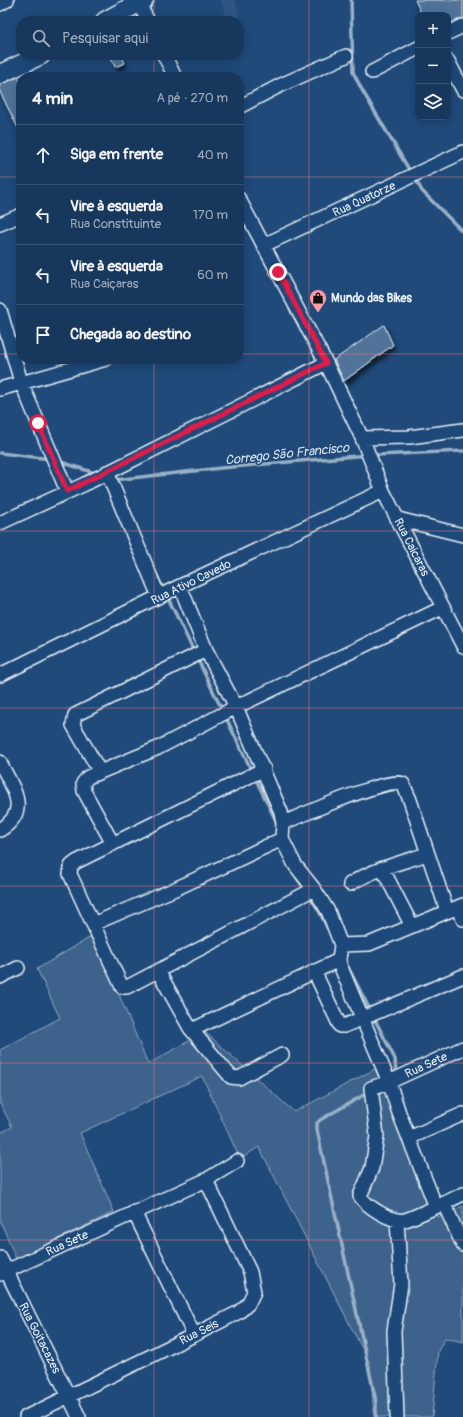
<!DOCTYPE html>
<html lang="pt">
<meta charset="utf-8">
<style>
body{margin:0;font-family:Pangolin,sans-serif;background:#203f62;color:#f1f3f6}
.controls{position:absolute;right:12px;top:12px;display:grid;overflow:hidden;border-radius:8px;box-shadow:0 2px 10px #0003}
.controls button{width:36px;height:36px;display:grid;place-items:center;padding:0;border:0;border-bottom:1px solid #365272;background:#17385c;color:#f1f3f6;font:20px sans-serif}
.stop{position:absolute;width:12px;height:12px;margin:-9px;border:3px solid #e11d48;border-radius:50%;background:#fff}
.stop.end{background:#e11d48;border-color:#fff;box-shadow:0 1px 4px #0008}
.list{margin:0;padding:0;list-style:none}
h2{display:flex;justify-content:space-between;align-items:center;height:52px;margin:0;padding:0 16px;font-size:17px}
h2 small{font-size:13px;font-weight:400;color:#9eacbb}
.list li{display:grid;grid-template-columns:26px 1fr auto;gap:12px;align-items:center;box-sizing:border-box;height:60px;padding:0 16px;border-top:1px solid #365272}
.list b{display:block;font-size:15px;white-space:nowrap}
.list p{margin:0;font-size:13px;white-space:nowrap;color:#9eacbb}
.list em{font-size:13px;font-style:normal;color:#9eacbb}
.icon{flex:none;width:22px;height:22px;fill:none;stroke:currentColor;stroke-width:2;stroke-linecap:round;stroke-linejoin:round}
.map{position:relative;flex:none;width:463px;height:1417px;overflow:hidden}
.search{position:absolute;background:#17385c;box-shadow:0 2px 10px #0003;left:16px;top:16px;width:228px;height:44px;display:flex;align-items:center;gap:10px;box-sizing:border-box;padding:0 14px;border-radius:16px;color:#9eacbb;font-size:15px}
.panel{position:absolute;background:#17385c;box-shadow:0 2px 10px #0003;left:16px;top:72px;width:228px;height:292px;border-radius:16px}
.map>svg:first-child{display:block}
.built{fill:#2e5683}
.green{fill:#3c628c;stroke:#92aac2}
.lines{fill:none;stroke-linecap:round;stroke-linejoin:round}
.stream{stroke:#9ab0c7;stroke-width:3.5}
.building{fill:#517399;stroke:#e8f1f8;filter:url(#shadow)}
.street-casing{stroke:#e8f1f8;stroke-width:16}
.secondary-casing{stroke:#e8f1f8;stroke-width:21}
.street{stroke:#1f4a7a;stroke-width:13}
.secondary{stroke:#1f4a7a;stroke-width:18}
.route{stroke:#e11d48;stroke-width:5}
.grid{fill:none;stroke:#dd787b;stroke-width:1;stroke-opacity:0.55}
.labels{text-anchor:middle;stroke-width:3;stroke-linejoin:round;paint-order:stroke}
.street-label{font-size:12px;fill:#e8f1f8;stroke:#1f4a7a}
.poi-label{font-size:12px;font-weight:bold;fill:#e8f1f8;stroke:#1f4a7a;text-anchor:start}
.water-label{font-size:13px;font-style:italic;fill:#d4e1ec;stroke:#1f4a7a}
</style>
<div class="map">
<svg width="463" height="1417" viewBox="0 0 463 1417">
<defs>
<filter id="shadow"><feDropShadow dx="2.5" dy="4.5" stdDeviation="2" flood-color="#0009"/></filter>
</defs>
<rect width="100%" height="100%" fill="#1f4a7a"/>
<filter id="ink" filterUnits="userSpaceOnUse"><feTurbulence type="fractalNoise" baseFrequency=".025" numOctaves="2"/><feDisplacementMap in="SourceGraphic" scale="8" xChannelSelector="R" yChannelSelector="G"/><feConvolveMatrix kernelMatrix="1 2 1 2 8 2 1 2 1" color-interpolation-filters="sRGB"/></filter>
<g filter="url(#ink)">
<path class="built" d="M221 0H235L240 18 234 21H228Z"/>
<path class="green" d="M94 935 148 1064 205 1032 294 1112 375 1069 438 1217 463 1206V1342L445 1338 438 1351 432 1417H374L370 1364 259 1147 240 1159 202 1076 80 1133 114 1212 16 1259 0 1220V1133L12 1127 0 1103V1050L60 1018 37 969Z"/>
<g class="lines">
<path class="stream" d="M351 0 353 72 362 90 411 173
M415 178 422 191 463 232
M0 453 51 459
M58 461 98 474
M114 480 221 468 356 456 463 451
M153 567 164 591
M167 596 277 823
M297 878 318 909 328 929
M347 965 395 1059 396 1075
M369 1092 320 1120 317 1123V1130L376 1402V1417"/>
</g>
<path class="building" d="M415 0H463V18L448 24V15H422Z
M110 55H121L125 63 115 67Z
M18 77 21 83V134L0 92V84Z
M384 325 393 345 344 381 334 360Z"/>
<g class="lines">
<g class="street-casing">
<path id="street" d="M137 0 148 21
M0 4 7 0
M448 33 463 26
M164 55 175 77
M448 61 463 90
M372 72 418 48
M239 107 281 85 346 56
M239 199 326 363 362 438 383 491 463 646
M0 224 21 215
M264 245 463 152
M0 310 21 382 67 491
M0 389 106 359
M362 438 409 437 463 430
M107 472 159 597
M398 519 463 535
M0 523 85 484 326 363
M180 586 206 650 236 707 281 812 283 823 282 839 295 865 314 889 328 911 341 945 369 944 463 905
M0 675 180 586 383 491
M0 762C12 788 32 810 0 830
M264 769 76 862 71 866 70 874 93 924 175 889 282 839
M100 772 73 725 75 715 206 650
M283 823C302 815 390 776 403 784L410 800 447 911
M113 844 84 791 83 783 88 777 158 748 236 707 442 608
M382 868 412 926
M350 884C374 869 400 863 427 854
M457 908 463 919
M93 924 122 987H127L314 889
M341 945 339 960 340 965 389 1082 399 1113 436 1207 463 1194
M158 971 190 1028H196L339 960
M314 971 340 1026H344L463 976
M0 977 18 968
M190 1028 231 1077 239 1078 282 1055
M409 1138 463 1114
M444 1204 463 1245
M436 1207C426 1211 415 1217 405 1220 392 1223 366 1206 360 1196L372 1168 377 1136 371 1088 389 1082 463 1048
M134 1212 194 1335
M0 1258 79 1417
M0 1274 206 1180 237 1161
M26 1417 194 1335 239 1312 248 1304 254 1292 250 1272 206 1180
M397 1417 394 1331 401 1284 397 1220"/>
</g>
<g class="secondary-casing">
<path id="secondary" d="M105 21 144 0
M0 74 41 55"/>
</g>
<use href="#street" class="street"/>
<use href="#secondary" class="secondary"/>
</g>
</g>
<g class="lines" filter="url(#ink)">
<path class="route" d="M38 423 67 491 326 363 278 272"/>
</g>
<path class="grid" d="M154 0V21M309 0V1417M154 55V77M0 177H21M239 177H463M0 354H21M239 354H463M154 359V1417M0 531H463M0 708H463M0 886H463M0 1063H463M0 1240H463"/>
<defs>
<g id="shop-pin" transform="scale(0.9)"><path d="M0 17L-7.5 6A9.5 9.5 0 1 1 7.5 6Z" fill="#ff9aa2" stroke="#1f4a7a"/><path d="M-5-2.5h2.3a2.7 3.5 0 0 1 5.4 0H5L5.5 6h-11ZM-1.5-2.5h3a1.5 2.3 0 0 0-3 0Z" fill="#111"/></g>
</defs>
<g fill-rule="evenodd">
<use href="#shop-pin" x="318" y="298"/>
</g>
<g class="labels">
<g class="street-label">
<text transform="translate(364 199) rotate(-25)" y="4">Rua Quatorze</text>
<text transform="translate(412 547) rotate(63)" y="4">Rua Caicaras</text>
<text transform="translate(191 582) rotate(-26)" y="4">Rua Ativo Cavedo</text>
<text transform="translate(426 1065) rotate(-25)" y="4">Rua Sete</text>
<text transform="translate(67 1243) rotate(-25)" y="4">Rua Sete</text>
<text transform="translate(199 1332) rotate(-27)" y="4">Rua Seis</text>
<text transform="translate(40 1338) rotate(63)" y="4">Rua Goitacazes</text>
</g>
<g class="poi-label">
<text x="331" y="302">Mundo das Bikes</text>
</g>
<g class="water-label">
<text transform="translate(287 453) rotate(-6)" y="5">Corrego São Francisco</text>
</g>
</g>
</svg>
<div class="controls">
<button>+</button>
<button>−</button>
<button><svg class="icon" aria-label="layers" viewBox="0 0 24 24"><path d="M12 4l9 5-9 5-9-5zM3 14l9 5 9-5"/></svg></button>
</div>
<div class="stop" style="left:38px;top:423px"></div>
<div class="stop end" style="left:278px;top:272px"></div>
<div class="search"><svg class="icon" aria-label="search" viewBox="0 0 24 24"><circle cx="10" cy="10" r="6"/><path d="M15 15l6 6"/></svg>Pesquisar aqui</div>
<section class="panel">
<h2>4 min<small>A pé · 270 m</small></h2>
<ul class="list">
<li><svg class="icon" aria-label="ahead" viewBox="0 0 24 24"><path d="M12 20V5M6 11l6-6 6 6"/></svg><div><b>Siga em frente</b></div><em>40 m</em></li>
<li><svg class="icon" aria-label="left" viewBox="0 0 24 24"><path d="M17 20v-9H6M10 6l-5 5 5 5"/></svg><div><b>Vire à esquerda</b><p>Rua Constituinte</p></div><em>170 m</em></li>
<li><svg class="icon" aria-label="left" viewBox="0 0 24 24"><path d="M17 20v-9H6M10 6l-5 5 5 5"/></svg><div><b>Vire à esquerda</b><p>Rua Caiçaras</p></div><em>60 m</em></li>
<li><svg class="icon" aria-label="arrive" viewBox="0 0 24 24"><path d="M6 21V4h12l-3 4 3 4H6"/></svg><div><b>Chegada ao destino</b></div></li>
</ul>
</section>
</div>
